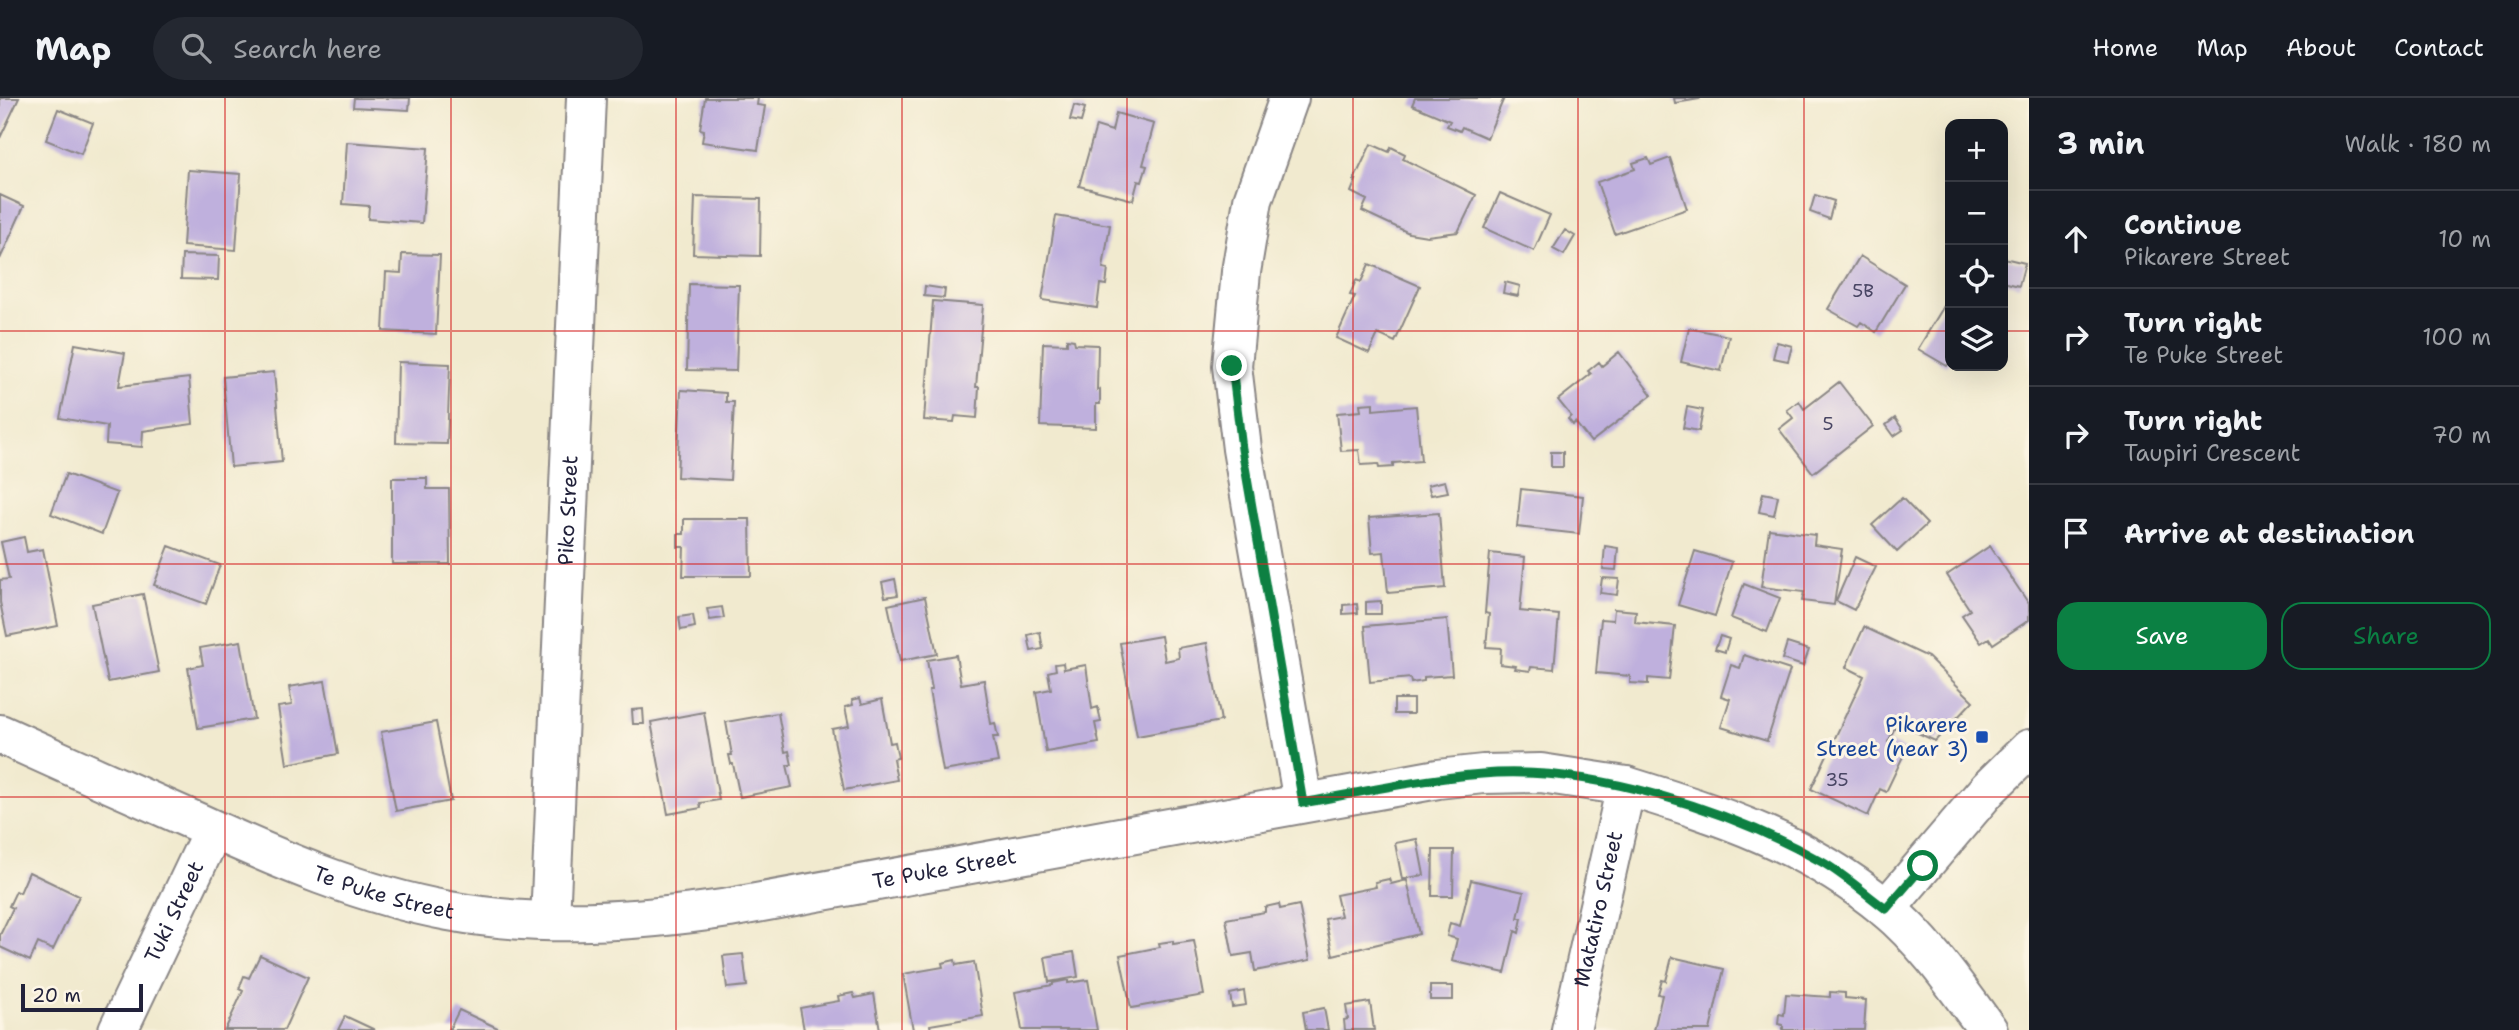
<!DOCTYPE html>
<meta charset="utf-8">
<style>
body{margin:0;font-family:"Shantell Sans",sans-serif;background:#242831;color:#f1f3f6}
.controls{position:absolute;right:21px;top:21px;display:grid;overflow:hidden;border-radius:14px;box-shadow:0 7px 28px #0002}
.controls button{width:63px;height:63px;display:grid;place-items:center;padding:0;border:0;border-bottom:2px solid #363941;background:#171b24;color:#f1f3f6;font:35px sans-serif}
.scale{position:absolute;left:21px;bottom:18px;width:122px;box-sizing:border-box;padding-left:7px;border:4px solid #22223b;border-top:0;font-size:19px;line-height:24px;white-space:nowrap;color:#22223b;-webkit-text-stroke:5px #fcf5e5;paint-order:stroke}
.stop{position:absolute;width:21px;height:21px;margin:-16px;border:5px solid #0b8043;border-radius:50%;background:#fff}
.stop.end{background:#0b8043;border-color:#fff;box-shadow:0 2px 7px #0008}
.list{margin:0;padding:0;list-style:none}
h2{display:flex;justify-content:space-between;align-items:center;height:91px;margin:0;padding:0 28px;font-size:30px}
h2 small{font-size:23px;font-weight:400;color:#9ea1a6}
.list li{display:grid;grid-template-columns:46px 1fr auto;gap:21px;align-items:center;box-sizing:border-box;height:98px;padding:0 28px;border-top:2px solid #363941}
.list b{display:block;font-size:26px;white-space:nowrap}
.list p{margin:0;font-size:23px;white-space:nowrap;color:#9ea1a6}
.list em{font-size:23px;font-style:normal;color:#9ea1a6}
.actions{display:flex;gap:14px;padding:21px 28px}
.actions a{flex:1;padding:16px 0;border:2px solid #0b8043;border-radius:21px;text-align:center;font-size:24px;color:#0b8043}
.actions .main{background:#0b8043;color:#fff}
.icon{flex:none;width:38px;height:38px;fill:none;stroke:currentColor;stroke-width:2;stroke-linecap:round;stroke-linejoin:round}
.map{position:relative;flex:none;width:2029px;height:932px;overflow:hidden}
header{display:flex;align-items:center;gap:42px;box-sizing:border-box;height:98px;padding:0 35px;background:#171b24;border-bottom:2px solid #363941}
header strong{font-size:33px}
nav{display:flex;gap:38px;margin-inline-start:auto;font-size:24px}
.search{width:490px;height:63px;background:#242831;display:flex;align-items:center;gap:18px;box-sizing:border-box;padding:0 24px;border-radius:38px;color:#9ea1a6;font-size:26px}
main{display:flex}
aside{flex:1;background:#171b24}
.map>svg:first-child{display:block}
.building{fill:#bfb0dd}
.lines{fill:none;stroke-linecap:round;stroke-linejoin:round}
.street-casing{stroke:#8a8685;stroke-width:42}
.secondary-casing{stroke:#8a8685;stroke-width:42}
.street{stroke:#fff;stroke-width:38}
.secondary{stroke:#fff;stroke-width:38}
.route{stroke:#0b8043;stroke-width:9}
.grid{fill:none;stroke:#d62828;stroke-width:2;stroke-opacity:0.55}
.transit-dot{fill:#1a4fb4;stroke:#fcf5e5;stroke-width:2.5}
.labels{text-anchor:middle;stroke-width:6;stroke-linejoin:round;paint-order:stroke}
.number-label{font-size:18px;fill:#494664}
.street-label{font-size:21px;fill:#22223b;stroke:#fcf5e5}
.transit-label{font-size:21px;fill:#164399;stroke:#fcf5e5;text-anchor:end}
</style>
<header>
<strong>Map</strong>
<div class="search"><svg class="icon" aria-label="search" viewBox="0 0 24 24"><circle cx="10" cy="10" r="6"/><path d="M15 15l6 6"/></svg>Search here</div>
<nav><a>Home</a><a>Map</a><a>About</a><a>Contact</a></nav>
</header>
<main>
<div class="map">
<svg width="2029" height="932" viewBox="0 0 2029 932">
<rect width="100%" height="100%" fill="#fcf5e5"/>
<filter id="ink" filterUnits="userSpaceOnUse"><feTurbulence type="fractalNoise" baseFrequency=".0143" numOctaves="2"/><feDisplacementMap in="SourceGraphic" scale="14" xChannelSelector="R" yChannelSelector="G"/><feConvolveMatrix kernelMatrix="1 2 1 2 8 2 1 2 1" color-interpolation-filters="sRGB"/></filter>
<filter id="wash" filterUnits="userSpaceOnUse"><feTurbulence type="fractalNoise" baseFrequency=".00686" numOctaves="4" result="noise"/><feDisplacementMap in="SourceGraphic" scale="28" xChannelSelector="R" yChannelSelector="G"/><feGaussianBlur stdDeviation="1.57" result="paint"/><feColorMatrix in="noise" values="0 0 0 0 0 0 0 0 0 0 0 0 0 0 0 0 0 1.4 0 .05"/><feComposite in="paint" operator="in"/></filter>
<g filter="url(#wash)">
<rect width="100%" height="100%" fill="#f1eacf"/>
<g id="blocks">
<path class="building" d="M0 0H19L0 40Z
M354 0H410L409 12 353 9Z
M705 0H758L757 7 765 8 758 52 702 44 704 32 700 31Z
M1415 0H1504L1487 40 1462 29 1460 33 1447 28 1450 23 1412 7Z
M1674 0H1698L1699 1 1675 5Z
M1074 7 1085 10 1081 24 1070 22Z
M58 11 93 25 81 56 46 42Z
M1116 15 1154 26 1143 67 1147 68 1142 84 1138 83 1133 102 1079 88 1096 28 1112 33Z
M347 44 428 50 422 125 368 121 369 108 343 106Z
M1371 46 1389 54 1391 49 1405 56 1403 61 1476 97 1458 134 1427 138 1409 135 1362 113 1367 102 1351 94 1356 82H1354Z
M1648 60 1651 67 1670 60 1687 111 1615 136 1597 84 1635 71 1633 65Z
M188 72 241 76 236 152 183 148Z
M1500 95 1550 117 1534 153 1484 130Z
M0 97 24 108 0 161Z
M1815 97 1834 103 1829 121 1810 114Z
M695 99 761 101 760 158 693 156Z
M1056 118 1110 127 1103 170 1108 171 1106 187 1100 186 1097 210 1042 202Z
M1565 132 1575 138 1564 157 1553 151Z
M402 156 440 157 436 236 383 233 386 174 401 175Z
M182 157 219 158 218 182 181 181Z
M1860 158 1905 186 1876 234 1861 224 1858 228 1828 211Z
M2004 160 2025 165 2019 188 2003 184Z
M1369 166 1420 188 1395 244 1378 236 1369 255 1336 240 1355 198 1350 197 1356 182 1361 184Z
M1505 184 1520 188 1518 198 1503 195Z
M689 186 739 187 736 273 687 272Z
M925 188 945 191 944 200 924 198Z
M1950 198V263L1947 268 1918 251Z
M933 203 983 207 976 289H979L977 320 955 318 954 324 924 322Z
M1689 230 1729 238 1721 273 1681 264Z
M1067 241 1074 242 1075 246 1098 247 1097 292 1100 291V306H1096V330L1040 328 1043 245 1067 246Z
M1777 244 1792 248 1788 263 1773 260Z
M75 246 125 255 119 288 189 280 193 326 143 333 142 349 106 346 107 328 60 320Z
M1619 254 1652 297 1591 344 1575 324 1573 327 1568 321 1571 318 1558 302 1591 276 1588 273 1599 264 1602 268Z
M398 264 450 266 447 346 396 345Z
M274 274 282 364 231 369 223 279Z
M1839 284 1873 328 1813 375 1779 331 1793 320 1787 312 1799 303 1804 311Z
M681 292 726 295V304H734L730 382 677 379Z
M1373 305V312L1416 308 1421 363 1393 365V369L1379 370 1378 366 1361 367 1359 352 1341 353 1337 315 1361 313 1360 306Z
M1687 309 1703 312 1699 333 1683 330Z
M1895 320 1903 332 1894 338 1886 327Z
M1551 354H1563V369H1551Z
M66 376 117 395 102 436 51 416Z
M392 380H427V391H449L450 466H392Z
M1445 383 1448 394 1431 397 1428 387Z
M1521 391 1583 398 1579 436 1517 429Z
M1763 395 1778 398 1774 417 1759 414Z
M1902 400 1927 426 1897 454 1872 427Z
M1439 415 1445 490 1388 495 1384 454 1372 455 1369 420Z
M684 421H750L751 478H683L684 449H678V436H684Z
M1769 431 1815 437 1814 447 1842 451 1834 507 1802 503 1804 494 1761 489Z
M24 439 27 454 43 451 58 528 7 538 0 504V482L9 481 1 444Z
M169 448 220 467 206 506 154 487Z
M1605 448 1618 450 1616 472 1603 471Z
M1990 448 2029 506V522L1993 546 1989 540 1981 545 1962 517 1970 512 1947 477Z
M1695 453 1732 464 1715 518 1678 507Z
M1490 455 1525 459 1520 513 1559 517 1554 571 1531 569 1530 573 1515 571 1516 568 1500 566 1501 550 1486 549 1489 516 1485 515Z
M1855 459 1876 469 1854 512 1836 503Z
M1602 480 1619 481 1617 497 1600 495Z
M895 481 898 497 885 499 882 484Z
M1744 486 1780 500 1767 534 1731 520Z
M143 496 159 574 108 584 92 506Z
M925 499 937 556 900 563 888 507Z
M1381 503V516H1366V504Z
M1357 506 1358 515 1343 516V507Z
M722 509 724 520 710 522 707 511Z
M1614 511 1636 513 1635 524 1675 528 1669 582 1648 580V586L1630 585V578L1596 575 1601 521 1613 522Z
M693 517 695 529 681 532 679 519Z
M1447 521 1452 577 1424 579V583L1411 585 1410 580 1370 584 1365 528Z
M1864 529 1928 559 1973 603 1935 643 1897 625 1888 644 1906 652 1886 694 1880 691 1868 718 1811 691 1864 578 1846 569Z
M1040 534 1043 551 1031 553 1028 537Z
M1161 538 1165 563 1179 560 1178 550 1207 545 1221 623 1137 638 1120 545Z
M1720 538 1729 541 1725 554 1715 551Z
M241 543 254 621 198 630 188 570 203 567 200 550Z
M1787 545 1809 552 1803 568 1782 561Z
M956 557 961 586 984 582 991 626 995 625 998 639H993L998 664 943 673 929 592H932L927 562Z
M1744 557 1790 572 1767 643 1721 629 1730 601 1721 598 1731 567 1740 570Z
M1063 565 1064 571 1086 567 1092 611 1098 609 1101 624 1095 625 1099 645 1046 654 1036 594 1051 591 1048 574 1056 572 1055 566Z
M325 583 338 656 287 666 278 609 292 607 289 589Z
M860 600 862 606 882 601 890 645 895 644 898 660 893 661 897 682 844 692 832 631 849 628 845 609 853 607 852 602Z
M1394 601H1413V616H1394Z
M643 611 644 626H633L632 612Z
M704 614 719 702 700 705 701 710 668 716 651 624Z
M778 615 785 654 789 653 792 667H787L792 689 740 699 733 666H731L729 657H732L726 624Z
M436 624 451 703 396 713 381 634Z
M1417 741 1424 777 1402 781 1395 745Z
M1433 752H1454L1453 798H1432Z
M29 774 79 798 53 852 38 845 30 863 0 849V837L13 810 9 808 16 793 20 795Z
M1389 781 1391 786 1407 782 1419 836 1333 857 1325 821 1341 818 1336 797 1376 789 1375 784Z
M1471 782 1524 794 1518 820H1522L1519 835 1515 833 1505 875 1452 863 1457 841 1447 838 1450 825 1460 828Z
M1279 806 1280 811 1299 807 1310 862 1255 873 1252 855 1233 858 1226 821 1265 814V809Z
M1173 843V846L1194 843 1204 897 1131 910 1120 857 1160 849 1159 845Z
M1074 854 1078 879 1049 884 1045 859Z
M743 856 747 888 727 890 723 858Z
M260 857 308 879 284 932H225L243 893 239 891 244 878 249 880Z
M1672 859 1724 871 1710 932H1654L1662 897 1658 896 1662 882 1666 883Z
M955 862 956 867 974 864 983 918 930 927 931 932H913L903 876 943 869 942 865Z
M1068 882V885L1088 882 1097 932H1022L1015 894 1053 887V885Z
M1430 888H1453V902H1430Z
M1244 893 1246 907 1232 909 1230 896Z
M1830 894 1845 895V900L1866 902 1864 932H1783V927L1778 926 1779 916 1784 917 1786 896 1830 899Z
M853 895 855 900 874 896 880 932H804L800 910 839 903 838 898Z
M1370 904 1374 932H1345L1344 922 1348 921 1346 908Z
M1324 910 1328 932H1306L1303 914Z
M459 912 502 932H449Z
M345 918 375 932H338Z"/>
</g>
</g>
<g filter="url(#ink)">
<use href="#blocks" fill-opacity="0" stroke="#8a8685" stroke-width="2"/>
<g class="lines">
<g class="street-casing">
<g id="street">
<path d="M1289 0 1253 102 1241 174 1232 268 1242 351 1303 704"/>
<path d="M1886 811 1988 691 2029 651"/>
<path id="s1" d="M550 823 586 0"/>
<path id="s2" d="M118 932 213 732"/>
<path id="s3" d="M1571 932 1626 688C1723 718 1806 745 1885 810 1926 844 1957 890 1988 932"/>
</g>
</g>
<g class="secondary-casing">
<g id="secondary">
<path id="s4" d="M0 636C66 666 133 696 199 725 280 762 361 797 449 813 542 830 636 824 729 810L1438 681 1483 676 1541 675 1626 688"/>
</g>
</g>
<use href="#street" class="street"/>
<use href="#secondary" class="secondary"/>
</g>
</g>
<g class="lines" filter="url(#ink)">
<path class="route" d="M1232 268 1242 351 1303 705C1362 694 1422 681 1482 676 1591 667 1728 711 1822 764 1845 777 1865 796 1886 811L1923 768"/>
</g>
<path class="grid" d="M225 0V932M451 0V932M676 0V932M902 0V932M1127 0V932M1353 0V932M1578 0V932M1804 0V932M0 233H1950M2003 233H2029M0 466H2029M0 699H2029"/>
<rect class="transit-dot" x="1975" y="632" width="14" height="14" rx="3.5"/>
<g class="labels">
<g class="number-label">
<text x="1863" y="199">5B</text>
<text x="1828" y="332">5</text>
<text x="1837" y="688">35</text>
</g>
<g class="street-label">
<text dy="7" stroke="none"><textPath href="#s1" startOffset="411">Piko Street</textPath></text>
<text dy="7" stroke="none"><textPath href="#s4" startOffset="984">Te Puke Street</textPath></text>
<text dy="7" stroke="none"><textPath href="#s4" startOffset="416">Te Puke Street</textPath></text>
<text dy="7" stroke="none"><textPath href="#s3" startOffset="124">Matatiro Street</textPath></text>
<text dy="7" stroke="none"><textPath href="#s2" startOffset="131">Tuki Street</textPath></text>
</g>
<g class="transit-label">
<text x="1968" y="634">Pikarere<tspan x="1968" dy="24">Street (near 3)</tspan></text>
</g>
</g>
</svg>
<div class="controls">
<button>+</button>
<button>−</button>
<button><svg class="icon" aria-label="locate" viewBox="0 0 24 24"><circle cx="12" cy="12" r="6"/><path d="M12 2v4M12 18v4M2 12h4M18 12h4"/></svg></button>
<button><svg class="icon" aria-label="layers" viewBox="0 0 24 24"><path d="M12 4l9 5-9 5-9-5zM3 14l9 5 9-5"/></svg></button>
</div>
<div class="scale">20 m</div>
<div class="stop" style="left:1923px;top:768px"></div>
<div class="stop end" style="left:1232px;top:268px"></div>
</div>
<aside>
<h2>3 min<small>Walk · 180 m</small></h2>
<ul class="list">
<li><svg class="icon" aria-label="ahead" viewBox="0 0 24 24"><path d="M12 20V5M6 11l6-6 6 6"/></svg><div><b>Continue</b><p>Pikarere Street</p></div><em>10 m</em></li>
<li><svg class="icon" aria-label="right" viewBox="0 0 24 24"><path d="M7 20v-9h11M14 6l5 5-5 5"/></svg><div><b>Turn right</b><p>Te Puke Street</p></div><em>100 m</em></li>
<li><svg class="icon" aria-label="right" viewBox="0 0 24 24"><path d="M7 20v-9h11M14 6l5 5-5 5"/></svg><div><b>Turn right</b><p>Taupiri Crescent</p></div><em>70 m</em></li>
<li><svg class="icon" aria-label="arrive" viewBox="0 0 24 24"><path d="M6 21V4h12l-3 4 3 4H6"/></svg><div><b>Arrive at destination</b></div></li>
</ul>
<div class="actions"><a class="main">Save</a><a>Share</a></div>
</aside>
</main>
